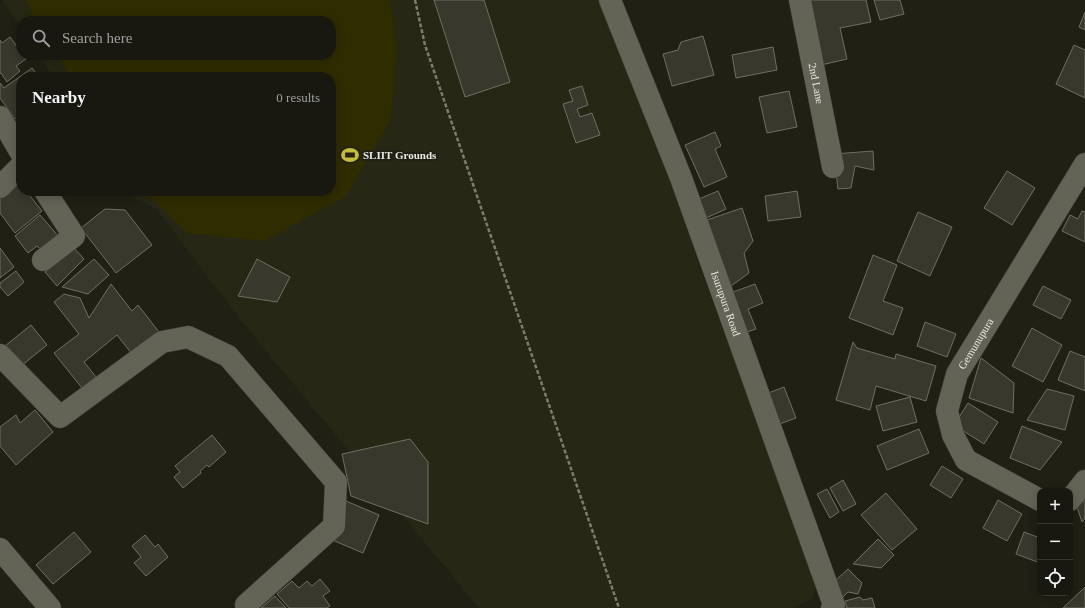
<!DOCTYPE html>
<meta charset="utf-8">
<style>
body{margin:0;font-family:"Times New Roman",serif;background:#222119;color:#f1f3f6}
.controls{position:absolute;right:12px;bottom:12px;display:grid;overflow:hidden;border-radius:8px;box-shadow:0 2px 10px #0003}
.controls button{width:36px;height:36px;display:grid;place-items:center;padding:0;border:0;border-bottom:1px solid #373730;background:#191810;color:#f1f3f6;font:20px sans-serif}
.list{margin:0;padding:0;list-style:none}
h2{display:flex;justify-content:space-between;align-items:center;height:52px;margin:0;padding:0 16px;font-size:17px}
h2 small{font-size:13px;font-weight:400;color:#9fa09f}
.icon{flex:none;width:22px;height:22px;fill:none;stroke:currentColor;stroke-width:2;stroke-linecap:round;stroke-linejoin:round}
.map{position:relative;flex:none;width:1085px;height:608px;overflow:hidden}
.search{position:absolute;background:#191810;box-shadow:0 2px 10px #0003;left:16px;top:16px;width:320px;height:44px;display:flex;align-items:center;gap:10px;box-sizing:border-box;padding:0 14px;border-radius:16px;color:#9fa09f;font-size:15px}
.panel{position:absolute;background:#191810;box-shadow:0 2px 10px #0003;left:16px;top:72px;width:320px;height:124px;border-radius:16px}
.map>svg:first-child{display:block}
.built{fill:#272715}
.green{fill:#2f2c00}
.building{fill:#39382d;stroke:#706f62}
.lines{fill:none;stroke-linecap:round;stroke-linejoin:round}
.minor-casing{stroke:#3c3b34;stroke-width:23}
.path{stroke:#7c7c72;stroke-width:2.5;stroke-dasharray:4 2;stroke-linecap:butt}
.minor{stroke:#636356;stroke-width:22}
.labels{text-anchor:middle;stroke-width:3.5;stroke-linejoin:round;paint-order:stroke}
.street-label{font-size:11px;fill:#eaeae2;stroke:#212015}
.poi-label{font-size:11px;font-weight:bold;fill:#eaeae2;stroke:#212015;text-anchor:start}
</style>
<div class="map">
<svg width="1085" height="608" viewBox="0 0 1085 608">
<rect width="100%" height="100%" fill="#212015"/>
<path class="built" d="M2 0H600L649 112 699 265 814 573 815 589 813 598 794 608H479L261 345 208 278 157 209 134 198 128 191H331V77H53L39 55H331V21H21V28Z"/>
<path class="green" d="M25 0H390L397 47 391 120 345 197 264 241 187 233 144 191H331V77H70L57 55H331V21H37Z"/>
<path class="building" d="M434 0H484L510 82 465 97Z
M806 0H866L871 22 840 28 847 59 821 65Z
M874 0H900L904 14 880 20Z
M1085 12V30L1079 27Z
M703 36 714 75 672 86 663 54 678 50 681 42Z
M10 37 21 52V55H24L26 59 16 66 20 71 7 82 1 73 0 74V40L2 43Z
M1074 45 1085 50V98L1056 84Z
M773 47 777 70 736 78 732 55Z
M32 68 39 77H21V114L15 119 0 98V83L4 88Z
M582 86 588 105 577 109 580 117 592 113 600 135 576 143 563 104 573 101 569 90Z
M789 91 797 127 767 133 759 97Z
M715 132 721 146 715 149 727 177 704 187 685 145Z
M873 151 874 170 855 166 851 188 838 189 834 154Z
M1007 171 1035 188 1012 225 984 208Z
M21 177V191H28L27 192 42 211 15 233 0 213V193Z
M718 191 726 209 706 218 699 199Z
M797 191 801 217 768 221 765 196Z
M742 208 753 241 744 253 749 273 727 289 704 221Z
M105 209 125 210 152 245 116 273 81 228Z
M1082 211 1085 212V242L1062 231 1070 215 1078 219Z
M918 212 952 227 930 276 897 261Z
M40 215 60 238 42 251 37 246 28 253 15 236Z
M73 247 84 259 57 286 45 272Z
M0 248 14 267 0 278Z
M873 255 897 265 883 301 903 308 893 335 849 318Z
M94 259 109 275 88 294 62 287Z
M257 259 290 277 277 302 238 296Z
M16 271 24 282 8 296 0 287V283Z
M111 284 132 311 138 305 159 332 132 354 117 335 84 362 96 377 82 388 54 353 79 334 54 302 64 294 80 298 89 318Z
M755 284 763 303 748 309 756 329 741 334 725 295Z
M1043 286 1071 300 1061 319 1033 305Z
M925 322 956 334 947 357 917 346Z
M31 325 47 345 21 366 5 346Z
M1032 328 1062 345 1043 382 1012 366Z
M853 342 857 348 895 359 896 354 936 366 926 401 876 386 870 410 836 400Z
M1070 351 1085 357V391L1058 380Z
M981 358 1014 383 1013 413 969 398Z
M784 387 796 418 774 426 763 395Z
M1047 389 1074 396 1065 430 1027 420Z
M910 397 917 422 883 431 876 406Z
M968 403 998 422 984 444 954 425Z
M35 410 53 432 16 465 0 446V427L16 415 20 423Z
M1022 426 1062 442 1040 470 1010 458Z
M919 429 929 453 887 470 877 446Z
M212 435 226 452 209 467 207 465 200 471 201 473 183 488 174 477 180 472 175 466Z
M410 439 428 462V524L351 496 342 454Z
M942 466 963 479 951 498 930 485Z
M843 480 856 504 843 511 830 488Z
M827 489 839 512 830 518 817 494Z
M886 493 917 529 892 550 861 515Z
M1085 496V519L1082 522 1076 504Z
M998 500 1022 514 1007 541 983 528Z
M346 501 379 515 363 553 330 539Z
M74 532 91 552 53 584 36 565Z
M1024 532 1040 538V563L1016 554Z
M145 535 155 547 158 544 168 557 146 576 134 563 141 557 132 546Z
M878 539 894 555 881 568 853 564Z
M848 569 862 583 858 594 848 592 841 599 836 580Z
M320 579 330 591 323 596 330 606 327 608H289L277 594 292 581 299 588 307 581 312 586Z
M1085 587V608H1063Z
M275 596 286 608H261Z
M860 597 863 600 872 598 875 608H847L845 601Z"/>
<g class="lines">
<g class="minor-casing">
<g id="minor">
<path id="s1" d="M610 0 681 178 834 605 832 608"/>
<path id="s2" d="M800 0 833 167"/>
<path d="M0 117 21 153"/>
<path d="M0 187 21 166"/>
<path d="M43 260 74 236 45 191"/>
<path d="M0 355 60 417 162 342 188 337 228 356 336 482 334 526 246 605"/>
<path id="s3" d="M1040 500 966 460 953 435 947 411 957 374 1085 164"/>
<path d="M1070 500 1085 481"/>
<path d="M0 549 50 608"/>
</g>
</g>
<path class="path" d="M415 0 425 45 619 608"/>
<use href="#minor" class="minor"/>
</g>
<defs>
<g id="stadium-bare" transform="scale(1.38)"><path d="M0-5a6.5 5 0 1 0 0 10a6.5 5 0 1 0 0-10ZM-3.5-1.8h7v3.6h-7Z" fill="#c4bc3e" stroke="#212015" stroke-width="2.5" paint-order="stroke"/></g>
</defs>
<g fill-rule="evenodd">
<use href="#stadium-bare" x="350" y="155"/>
</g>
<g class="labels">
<g class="street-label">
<text dy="4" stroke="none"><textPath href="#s2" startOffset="85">2nd Lane</textPath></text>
<text dy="4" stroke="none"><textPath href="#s1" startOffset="325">Isurupura Road</textPath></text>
<text dy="4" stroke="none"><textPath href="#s3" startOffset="211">Gemunupura</textPath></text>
</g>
<g class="poi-label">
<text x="363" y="159">SLIIT Grounds</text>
</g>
</g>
</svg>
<div class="controls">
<button>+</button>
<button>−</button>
<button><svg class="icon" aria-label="locate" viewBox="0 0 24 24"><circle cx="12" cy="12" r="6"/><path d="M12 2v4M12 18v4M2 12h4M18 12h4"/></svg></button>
</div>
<div class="search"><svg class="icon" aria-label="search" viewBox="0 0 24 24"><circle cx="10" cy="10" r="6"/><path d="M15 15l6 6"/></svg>Search here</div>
<section class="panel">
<h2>Nearby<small>0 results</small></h2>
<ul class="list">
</ul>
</section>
</div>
